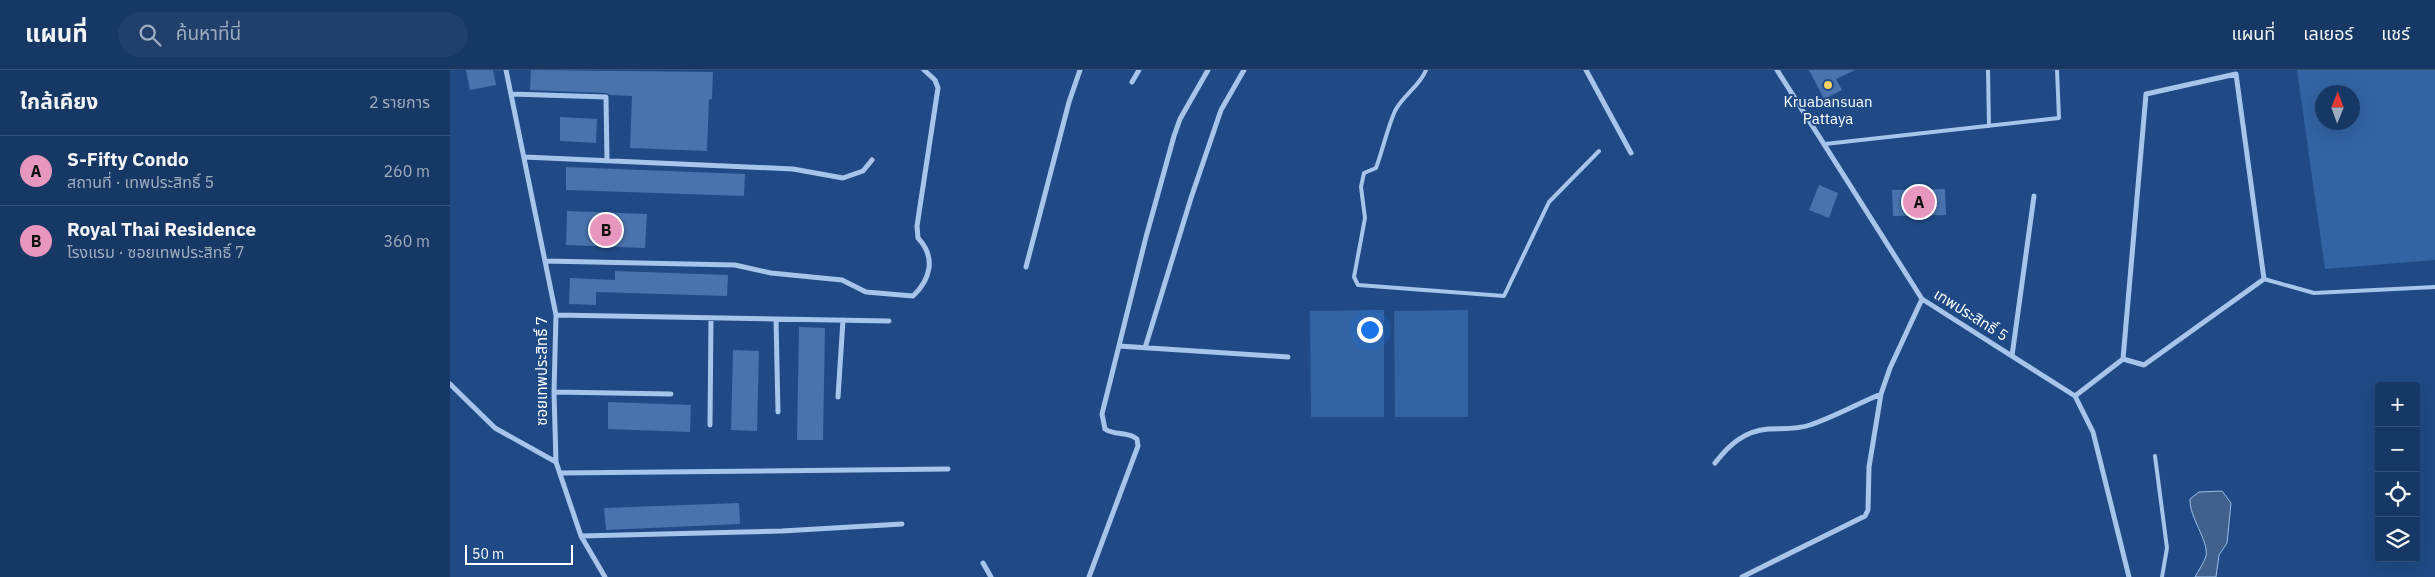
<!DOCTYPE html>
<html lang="th">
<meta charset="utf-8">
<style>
body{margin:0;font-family:"IBM Plex Sans","Noto Sans Thai",sans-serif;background:#203f6a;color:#f1f3f6}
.controls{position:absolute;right:15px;bottom:15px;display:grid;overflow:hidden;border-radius:5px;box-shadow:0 5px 20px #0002}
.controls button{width:45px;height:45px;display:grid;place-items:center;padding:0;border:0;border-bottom:1px solid #365278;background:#173864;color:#f1f3f6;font:25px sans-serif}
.compass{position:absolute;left:1865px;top:15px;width:45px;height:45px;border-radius:50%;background:#173864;box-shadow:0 5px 20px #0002;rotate:1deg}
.scale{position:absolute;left:15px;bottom:12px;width:108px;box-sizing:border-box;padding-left:5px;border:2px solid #fff;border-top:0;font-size:14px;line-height:18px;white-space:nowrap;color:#fff;-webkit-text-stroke:4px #1f4a85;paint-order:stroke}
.you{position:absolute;left:919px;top:259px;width:18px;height:18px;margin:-12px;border:4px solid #fff;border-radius:50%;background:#1a73e8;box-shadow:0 0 0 8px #1a73e833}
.badge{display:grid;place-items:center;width:32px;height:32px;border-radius:50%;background:#e797bd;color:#111;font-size:16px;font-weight:700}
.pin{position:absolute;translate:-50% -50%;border:2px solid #fff;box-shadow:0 1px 5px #0006}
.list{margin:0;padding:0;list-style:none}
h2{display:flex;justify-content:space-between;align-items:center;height:65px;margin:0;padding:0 20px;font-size:21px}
h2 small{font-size:16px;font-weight:400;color:#9eacbf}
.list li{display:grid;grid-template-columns:32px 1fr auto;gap:15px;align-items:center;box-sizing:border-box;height:70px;padding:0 20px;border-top:1px solid #365278}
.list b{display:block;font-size:19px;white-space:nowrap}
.list p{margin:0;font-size:16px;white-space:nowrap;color:#9eacbf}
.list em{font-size:16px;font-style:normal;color:#9eacbf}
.icon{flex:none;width:28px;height:28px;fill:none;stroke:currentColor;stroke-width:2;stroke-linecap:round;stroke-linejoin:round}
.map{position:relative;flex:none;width:1985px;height:507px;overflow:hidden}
header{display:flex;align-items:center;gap:30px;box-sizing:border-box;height:70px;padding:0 25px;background:#173864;border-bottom:1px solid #365278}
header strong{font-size:24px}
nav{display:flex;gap:28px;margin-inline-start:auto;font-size:18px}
.search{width:350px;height:45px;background:#203f6a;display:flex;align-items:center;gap:12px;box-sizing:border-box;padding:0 18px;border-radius:28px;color:#9eacbf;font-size:19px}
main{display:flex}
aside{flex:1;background:#173864}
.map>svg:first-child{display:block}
.green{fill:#3363a2;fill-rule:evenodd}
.water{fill:#41608b;stroke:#9bbfeb}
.building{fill:#4873ad}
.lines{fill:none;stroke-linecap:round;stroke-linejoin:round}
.lane{stroke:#a7c4ea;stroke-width:4}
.street{stroke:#a7c4ea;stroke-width:5}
.poi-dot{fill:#f8d167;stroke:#1f4a85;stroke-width:2}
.labels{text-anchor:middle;stroke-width:4;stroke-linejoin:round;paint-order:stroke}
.poi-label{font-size:15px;fill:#fff;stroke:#1f4a85}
.street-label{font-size:15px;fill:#fff;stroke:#1f4a85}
</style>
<header>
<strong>แผนที่</strong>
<div class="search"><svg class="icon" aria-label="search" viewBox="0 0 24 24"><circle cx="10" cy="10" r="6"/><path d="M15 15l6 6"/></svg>ค้นหาที่นี่</div>
<nav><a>แผนที่</a><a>เลเยอร์</a><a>แชร์</a></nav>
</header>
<main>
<aside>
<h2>ใกล้เคียง<small>2 รายการ</small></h2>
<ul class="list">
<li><span class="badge">A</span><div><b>S-Fifty Condo</b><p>สถานที่ · เทพประสิทธิ์ 5</p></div><em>260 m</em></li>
<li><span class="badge">B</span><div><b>Royal Thai Residence</b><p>โรงแรม · ซอยเทพประสิทธิ์ 7</p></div><em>360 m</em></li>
</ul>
</aside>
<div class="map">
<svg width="1985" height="507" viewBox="0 0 1985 507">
<rect width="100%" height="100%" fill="#1f4a85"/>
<path class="green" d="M1847 0H1985V190L1875 199ZM1872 22H1902V52H1872Z
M934 240V347H861L860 241Z
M1018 240V347H945L944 241Z"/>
<path class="water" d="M1772 421 1781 433 1777 473 1769 485 1766 507H1745C1748 501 1754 493 1756 486 1759 471 1739 447 1740 429L1749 422Z"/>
<path class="building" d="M16 0H43L46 15 20 20Z
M81 0 263 2 262 29H259L257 81 180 78 182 26 160 25 156 23 80 20Z
M1359 0H1405L1386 9 1392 20 1374 29Z
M110 47 147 49 146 73 110 71Z
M116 97 295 104 294 126 116 120Z
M1369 115 1388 123 1379 148 1359 140Z
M1495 119 1496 145 1443 146 1442 120Z
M117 141 197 144 195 178 116 175Z
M165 201 278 205 277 226 146 222V235L119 234 120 208 165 210Z
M349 257 375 258 373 370H347Z
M283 280 309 281 307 361 281 360Z
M158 332 241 335 240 362 158 359Z
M289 433 290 454 156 460 154 438Z"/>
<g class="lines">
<path class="lane" d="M976 0C970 16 953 25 945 41 937 59 933 79 926 98L914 103 911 117 915 148 904 207 908 215 1054 226 1099 132 1149 81
M1538 0 1539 56
M1375 74 1609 48 1607 0
M1814 209 1864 223 1985 217
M1705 386 1717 478 1712 507"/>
<path class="street" d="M56 0 106 245 104 322 106 392 131 466 155 507
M1136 0 1181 83
M1327 0 1472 229 1625 326 1643 362 1679 507
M682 12 689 0
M61 24 156 27 157 91
M74 87 343 99 393 108 413 101 422 90
M95 191 285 195 321 203 392 210 416 222 463 226C481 209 486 187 468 168L467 156 488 18 485 10 474 0
M576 197 619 32 630 0
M106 245 439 251
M326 249 328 342
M669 276 838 287
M695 278 741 128 771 40 794 0
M1562 286 1584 126
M0 314 45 358 106 392
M104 322 221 324
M1625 326 1673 289 1696 24 1786 4 1814 209 1694 295 1673 289
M388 327 393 250
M260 355 261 248
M1265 393C1279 375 1294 361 1318 359 1332 358 1346 360 1360 355 1384 347 1407 334 1431 324
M110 403 498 399
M131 466 332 461 452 454
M533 493 541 507
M639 507 688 376 687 369C678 361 665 366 655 359L652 344 696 167 724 66 730 49 758 0
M1292 507 1415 446 1418 440 1419 397 1431 324 1440 298 1472 229"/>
</g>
<circle class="poi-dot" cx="1378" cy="15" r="5"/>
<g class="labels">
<g class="poi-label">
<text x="1378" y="37">Kruabansuan<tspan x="1378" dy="17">Pattaya</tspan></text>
</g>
<g class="street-label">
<text transform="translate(1521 245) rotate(32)" y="5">เทพประสิทธิ์ 5</text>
<text transform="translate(92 301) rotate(-90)" y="5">ซอยเทพประสิทธิ์ 7</text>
</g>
</g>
</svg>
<div class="controls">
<button>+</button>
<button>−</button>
<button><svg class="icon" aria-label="locate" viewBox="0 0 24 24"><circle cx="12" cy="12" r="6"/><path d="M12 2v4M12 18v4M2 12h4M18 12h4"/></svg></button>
<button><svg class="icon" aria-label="layers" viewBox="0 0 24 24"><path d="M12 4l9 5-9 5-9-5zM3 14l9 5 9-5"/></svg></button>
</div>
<svg class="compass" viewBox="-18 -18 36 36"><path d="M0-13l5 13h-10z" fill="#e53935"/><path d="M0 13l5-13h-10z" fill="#9eacbf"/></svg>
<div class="scale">50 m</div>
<div class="you"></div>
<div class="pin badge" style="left:1469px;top:132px">A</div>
<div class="pin badge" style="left:156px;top:160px">B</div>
</div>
</main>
